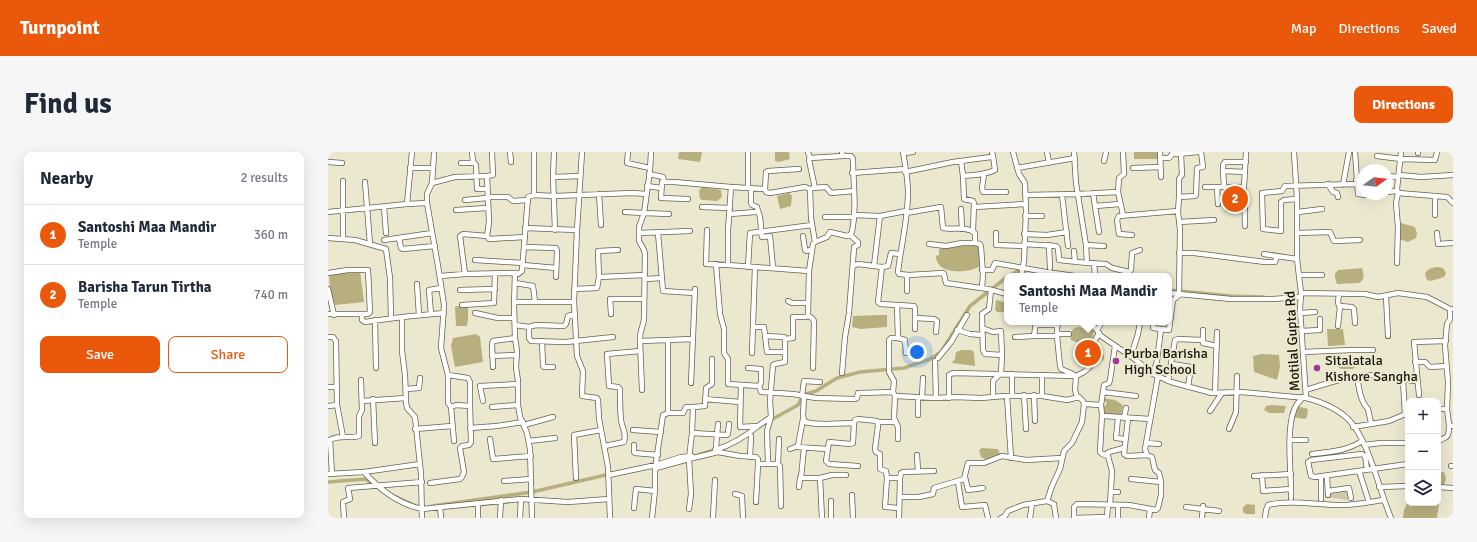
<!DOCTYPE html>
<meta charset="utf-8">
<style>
body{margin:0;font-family:Signika,sans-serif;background:#f6f6f7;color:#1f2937}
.controls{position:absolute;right:12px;bottom:12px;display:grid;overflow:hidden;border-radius:8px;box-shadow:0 4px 16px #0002}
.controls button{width:36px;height:36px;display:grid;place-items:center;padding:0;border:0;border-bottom:1px solid #e0e1e3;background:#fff;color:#1f2937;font:20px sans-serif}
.compass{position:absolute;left:1029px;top:12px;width:36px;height:36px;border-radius:50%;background:#fff;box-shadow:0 4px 16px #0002;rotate:75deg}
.you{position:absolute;left:589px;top:200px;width:14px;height:14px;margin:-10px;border:3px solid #fff;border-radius:50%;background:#1a73e8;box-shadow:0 0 0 6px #1a73e833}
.badge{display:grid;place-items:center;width:26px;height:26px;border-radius:50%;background:#ea580c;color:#fff;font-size:13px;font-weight:700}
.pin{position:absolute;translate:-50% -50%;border:2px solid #fff;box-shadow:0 1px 4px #0006}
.popup{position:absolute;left:676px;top:121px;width:168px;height:52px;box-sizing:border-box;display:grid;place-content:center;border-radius:8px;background:#fff;filter:drop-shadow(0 1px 3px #0005);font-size:13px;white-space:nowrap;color:#747a83}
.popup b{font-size:15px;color:#1f2937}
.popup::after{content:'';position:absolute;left:50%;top:100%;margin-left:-8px;border:8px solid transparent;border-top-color:#fff}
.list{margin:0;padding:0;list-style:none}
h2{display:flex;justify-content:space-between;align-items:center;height:52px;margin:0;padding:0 16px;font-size:17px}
h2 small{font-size:13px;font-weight:400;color:#747a83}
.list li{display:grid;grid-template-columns:26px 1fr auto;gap:12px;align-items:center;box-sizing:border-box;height:60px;padding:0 16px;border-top:1px solid #e0e1e3}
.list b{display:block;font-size:15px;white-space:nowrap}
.list p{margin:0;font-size:13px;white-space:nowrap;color:#747a83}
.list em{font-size:13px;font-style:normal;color:#747a83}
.actions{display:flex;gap:8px;padding:12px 16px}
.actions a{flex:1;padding:9px 0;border:1px solid #ea580c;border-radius:8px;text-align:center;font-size:14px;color:#ea580c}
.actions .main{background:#ea580c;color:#fff}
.icon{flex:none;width:22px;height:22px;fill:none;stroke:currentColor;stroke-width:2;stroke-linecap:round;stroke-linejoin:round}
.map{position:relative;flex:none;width:1125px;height:366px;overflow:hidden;border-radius:8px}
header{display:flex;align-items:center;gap:24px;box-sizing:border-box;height:56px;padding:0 20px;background:#ea580c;color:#fff}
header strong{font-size:19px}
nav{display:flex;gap:22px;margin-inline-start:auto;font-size:14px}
.intro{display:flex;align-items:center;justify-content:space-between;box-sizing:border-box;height:96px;padding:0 24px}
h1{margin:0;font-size:28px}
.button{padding:10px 18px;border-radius:8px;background:#ea580c;color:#fff;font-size:14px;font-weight:700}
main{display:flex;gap:24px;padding:0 24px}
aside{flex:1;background:#fff;border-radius:8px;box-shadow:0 4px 16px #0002}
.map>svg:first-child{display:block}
.green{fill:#cfc9a9}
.water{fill:#b8af7f}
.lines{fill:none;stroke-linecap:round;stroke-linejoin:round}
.canal{stroke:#b8af7f;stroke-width:3.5}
.minor-casing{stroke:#65614d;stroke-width:6}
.minor{stroke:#fff;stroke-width:4.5}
.poi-dot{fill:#a2399a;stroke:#ece8d0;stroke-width:1.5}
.labels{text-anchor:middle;stroke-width:4;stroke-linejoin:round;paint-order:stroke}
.street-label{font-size:14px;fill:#17150d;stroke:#ece8d0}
.poi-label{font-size:14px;fill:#17150d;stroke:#ece8d0;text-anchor:start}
</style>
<header>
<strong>Turnpoint</strong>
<nav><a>Map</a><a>Directions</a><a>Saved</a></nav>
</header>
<div class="intro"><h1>Find us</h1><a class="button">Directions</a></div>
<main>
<aside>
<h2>Nearby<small>2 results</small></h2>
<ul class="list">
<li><span class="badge">1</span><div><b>Santoshi Maa Mandir</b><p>Temple</p></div><em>360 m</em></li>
<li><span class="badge">2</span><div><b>Barisha Tarun Tirtha</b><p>Temple</p></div><em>740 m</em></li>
</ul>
<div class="actions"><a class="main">Save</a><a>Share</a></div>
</aside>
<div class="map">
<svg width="1125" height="366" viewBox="0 0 1125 366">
<rect width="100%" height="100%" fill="#ece8d0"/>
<path class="green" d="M1018 336 1020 348 999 345V338Z"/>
<path class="water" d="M351 0H374L372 10 350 7Z
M447 0H461L462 7 451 10 447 9Z
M806 0H830V7H806Z
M374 35 393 38 394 45 389 49 375 48 372 47 371 39Z
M461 41 464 44 463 54 452 57 449 44Z
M1073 71 1087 75 1089 82 1088 86 1080 90 1071 87 1070 72Z
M633 92 651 93 652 114C640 122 608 123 608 104L611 103V97Z
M1110 115 1115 116 1118 121 1116 125 1103 129 1099 128 1097 122C1100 116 1103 116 1110 115Z
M1034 116C1036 123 1037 127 1031 131L1009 132 1007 126V122L1010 118Z
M32 119 36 150 7 153 2 137 1 121Z
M668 148 679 151V160H669L667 158Z
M129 154H140V168L139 174H128L127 155Z
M551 163H559V175L533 177 524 175 525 164Z
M750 175 766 178C765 193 755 194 743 188L742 183 745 177Z
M999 177H1015L1017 193 1000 194Z
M148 182 152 185 155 210 127 215 123 194 125 186Z
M634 198H643L646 200 647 214 624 211 627 207 628 200Z
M770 200 776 203V207L773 209 767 206 766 201Z
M933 202 951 203 952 215 949 228 926 220 925 204Z
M1006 203H1011L1017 209H1031V212L1025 217H1013L1007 213Z
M775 246 787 248 795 253 793 263 775 261V256L779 251 776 248Z
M943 253 958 254 956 261H941L936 258 938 254Z
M969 254 980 257 979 265 977 267 964 265 963 261 965 255Z
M654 296 670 297 672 302 659 308 653 305 651 298Z
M1116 320 1118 327 1116 333 1110 335V321Z
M1080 350V351L1111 352 1109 366H1075L1076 358Z
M919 352 927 353V362H918L915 360V355Z"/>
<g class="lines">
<path class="canal" d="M681 124 692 118H696
M841 138 903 144 936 145
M441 269 470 253 474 245 478 242 488 239 509 226 532 220 576 216 602 207 613 200 642 154 679 125
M370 303 389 297
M0 330 38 327 46 334
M64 343 86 353
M104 354 204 340 282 322"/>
<g class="minor-casing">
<path id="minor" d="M84 0 79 52 99 51 110 114 116 153 113 196 120 223V251L123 255 128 253 142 254 143 290 141 293 134 294 132 296 136 320 134 325 132 327 102 331
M144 0 145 9 148 13 149 37H159
M164 0 165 23 159 24 161 70 159 84 161 87 197 85
M182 0 183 10
M206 0V43
M226 0 225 25 227 78
M254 0 249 78 246 150 249 204 255 219 254 244 269 246 270 248 271 267 280 315 282 366
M300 0 299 11 322 16
M323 0 322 19 316 61 311 75V89L316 98 317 102 316 167C315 175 311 181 312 189L340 188V261L335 263 327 317V338L324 366
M480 0 482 6
M575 0C577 12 580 28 580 40 580 67 573 93 570 120L571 122 581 123 615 121 616 122 618 131 660 137 679 142
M685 0 691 22 697 31 698 60 696 109 693 124
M719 0 721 11
M832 0 833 25
M844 0 846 2H850L870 0
M966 0 969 47V107L973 141 972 157 978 246C994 250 1009 256 1021 268 1041 289 1051 338 1063 366
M1027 0 1030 42 1037 43 1046 42
M1073 0 1069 37 1070 41 1119 45 1125 51
M575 1 585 0
M1090 1V0
M1049 4 1073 7 1107 8 1109 0
M832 6H841L845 1
M633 9 635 24C646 23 657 23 667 18L665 4
M776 9 778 0
M0 10 14 11
M133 11H146
M82 16H104
M689 16 747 6
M805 16 832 15
M895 19V13L897 10H918
M577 20 625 10 663 5 665 4 664 0
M524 21 577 17
M321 22 335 25 336 29
M656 22 654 36 655 40H678
M1071 23 1093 25 1125 23
M635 24 636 47 645 49 646 51 645 79
M1059 24 1070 25
M225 25 252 24
M1028 28 1035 26
M15 29V86
M37 30 42 92
M104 31 106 2
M1000 32 1005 40 1009 41 1010 45
M1015 33 1021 0
M319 34 333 36
M877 35H916L918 0
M889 35 890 52
M896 35 895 19 917 20
M916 35 917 74
M420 36 437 37 438 20 440 19 471 17
M485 36 498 35 503 41 526 39
M487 36 481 8 482 6 515 4
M437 37 438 40 442 41 477 35 482 37 483 66 487 90
M790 40 795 63
M1059 40 1068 39
M765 41 771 80
M271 42 273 73
M697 43 750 42 790 40 791 26 796 22 795 0
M734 43 740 94
M1107 44V63
M159 45H180L185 49 200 48
M851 45V27L854 23 853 2
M360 47 333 46 334 30H346L403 35
M969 47 956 48 953 50V79L935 77 934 41 954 39 957 34 1029 32
M137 48 159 46
M99 51V42L104 31 127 25 159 24
M767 54 792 52
M56 55 58 81
M374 55 402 56
M646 55 697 52
M633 57 634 77
M900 57H917
M128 58 159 56
M430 59C434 67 432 77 434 85L442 84 445 116
M0 60 79 52
M297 60 316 61
M970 60 994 57
M316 61 341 62
M578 61 613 55 615 76C625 78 639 74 647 81V91L652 92 653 95 655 122 654 136
M402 62 428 60 430 59 429 55 424 53 423 51V37
M526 63 552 64 578 59
M697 64H714
M497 65H526
M851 70 886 68
M197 76 249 78
M379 78 378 112 400 113V79L403 35 420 36V0
M311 81 362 79
M330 81 335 139 366 141
M668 81V93L696 94
M970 81 1002 80 1006 89 1032 88
M1109 81 1110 92 1125 91
M696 82 719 83 739 80
M804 83 791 82 789 68 791 64 850 59
M475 84 477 98 479 99 484 97
M0 86 27 88 58 97 62 126 63 166
M71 86 73 96 75 97 107 94
M56 88 104 81
M601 92 618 94 634 91H647
M696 92 728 94 730 96 731 108 759 111 758 93 748 31 746 0
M721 93 722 116
M758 93 776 94
M196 95 228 96 229 99 228 125
M746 99 747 110
M851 101H866L937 110H947L949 104
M572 102 563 101 560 114 554 115 550 150 552 152 569 153 570 186H563L561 188V220L566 229 565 240 567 244 608 246 627 245 653 246 676 244H714L739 248 751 245 755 249 756 252 754 270 744 291 736 299 732 317 724 334 719 349
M936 102 969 107
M147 108 195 111
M759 111 778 112 784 116 801 120 803 118 804 101 812 98
M766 111 767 123
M1069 111 1070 75 1068 51 1070 41
M388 112 392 162 396 177V201L400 207V232L431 234 433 240 465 242 488 246 527 247 529 246 530 241H533L565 240
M195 113 228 116
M400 113 481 119
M525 114 530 112 554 115
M546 114 552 64
M420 115 422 81 484 73
M654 118H664L667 111 718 120 747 124
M0 121 20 118H40L42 160 40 162H0
M137 122 132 84 135 82 159 84
M971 123H994
M112 124 137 122 187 121
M271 125 317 123
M317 127 334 126
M187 131 205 134 207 150
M89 132 91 163
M0 137 6 163
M246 137 269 136 271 125 270 99 290 98
M132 138 167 137
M663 138 661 157 654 162V164L655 198 657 202 674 203
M579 139V123
M841 141 903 147H945L973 145
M973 141 1037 142 1050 145 1070 141 1099 145 1122 157
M1011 142 1010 150 1011 154 1024 155 1026 157 1027 171
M1058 144 1060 184
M460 149 464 151H480
M186 150H246
M134 153 166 151 167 122
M569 153 586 154 587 156V177
M147 161 170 166H186
M973 161 987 160
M34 162V168L37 170 74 165V199L77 223 78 250 79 256 87 265 93 322 94 366
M103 162 101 138 113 136
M283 162 282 147H316
M480 164 484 166 486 169 485 216
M74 165 116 161
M587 166 606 167 609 169 608 180
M47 168 48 216
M708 170 706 184H729V175L731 170
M761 170 768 177 773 184 808 208 825 222 843 230 884 241 913 240 978 246
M826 170 825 176 841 178 845 148 850 144 851 142 852 78 850 60 851 45 867 44 868 43 869 16 875 15 873 0
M187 173 201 175V186L203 189 238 190 285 185
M708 173H729
M1010 174 1012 154
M201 175 208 173 236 174 238 172 240 164 247 162
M425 175H436L439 200H457
M654 176 665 180 673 179 674 203 673 222
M629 178 642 182 654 183
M769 178 774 170
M875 178V191L889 194
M974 179 992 178V167
M730 182H741
M437 184 456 185
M729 184 732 214 733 217 745 222
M0 185H5L8 189 9 253 15 285
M687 185 706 184
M570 186 577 188 578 201
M340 188 364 187
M214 189 215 214 216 215H225
M312 189 314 238
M975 200 1023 198H1045
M424 201 427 115
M164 204 189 203
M803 204 810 182 812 170
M610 206 623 190 639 163
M607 209 608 246
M1087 210H1097L1102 215 1118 214
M844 212 863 215 860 235
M165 215 164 192 165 189 187 186
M420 216 433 217V231L431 234
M514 221 517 185 521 161 526 96V95L530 93V90L522 83
M825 222 829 209 833 177
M120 223 140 226 142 230V254
M1029 224C1031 236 1032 249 1040 257L1043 271
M840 229 847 188 850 187 874 188
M1075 229 1077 262
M363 231 367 137
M413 233 412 275 430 274 443 265
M0 235H9
M78 237 91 236 92 226
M978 238C1000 231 1023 223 1047 223 1061 223 1074 229 1089 229
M775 240 808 244
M887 241 889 180
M684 243V222
M696 243 698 277
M706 243 707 269
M1091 243 1086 190 1118 189
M474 244 476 229 492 230
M476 244 475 264 477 270C492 274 510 271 526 271L527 268 530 267 549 269 550 274 547 297 548 300 552 302V317L558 319 559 326H572L571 366
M567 244 566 266 570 275V287
M679 244 683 306
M714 244V223
M594 245 595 226
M665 245V229L672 222
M749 245 747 238 748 225V224L756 220 761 216 763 211 765 192 771 181
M621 246V223L625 221 748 224
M45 247 47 291
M377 247 412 250
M34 249 78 246
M155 249 152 234 190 232
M756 252 773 253 774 263 776 264 822 267
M773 253 776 233 781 231 782 228 787 194
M0 254 9 253
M123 255 126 289
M164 255 190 253
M365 255 377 254 378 236 384 232V207
M1110 257H1119L1120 230 1117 194 1119 172 1122 167V157H1123
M1119 257 1121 273
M882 259 894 241
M340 261H355L358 255H365L364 281 361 307 390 300 412 304 428 305 430 307V312H440L439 279 443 265 442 249 445 213 447 212 457 210V187L465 186V165H478L480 163 481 119 485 92 487 90 499 85 502 80 519 84 522 83 524 80C529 55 525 31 525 7L523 4H515L514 0
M590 263V245
M774 263 772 300 774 302 780 304 784 319 782 353
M790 266 788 286 797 287
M796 266 798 256
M800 267 796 302 799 304 819 303
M549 270H568
M526 271 525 291 522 292 501 290 498 309 501 312 530 314
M196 273 225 265
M1025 275 1061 269 1080 261
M142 276 169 274 195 270
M87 277 124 274
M901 277 908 260 909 224
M305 278 333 280
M364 281 399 283 400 282 401 272
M162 287 165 307 203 304
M2 288 4 322
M962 288H978
M0 289C10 282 21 287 31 284V264L34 258 33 228
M201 289 227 286
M1110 289C1120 285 1121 285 1121 273L1125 274
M818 291 831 292
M306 293V300L307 301 330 303
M1036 293 1053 291H1080
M277 294 296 290C299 280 294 277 293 268 292 258 292 247 292 237L290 235 281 234 279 202 312 199
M388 295 390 272
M469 295 499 297
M462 297 470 294 475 267
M387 298C403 293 417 285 430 274
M778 302 781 300 796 296
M984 302C1002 300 1019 299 1034 289
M589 303 590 319
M422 305 423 284
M440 312H450L452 314 453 354
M450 312 451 287
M1123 314H1125
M328 316 361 307 363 342 361 357
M1039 317 1037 304 1034 302 983 308 980 310 983 324 987 325 1080 312
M1031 319 1040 347
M36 320C52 338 70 352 94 357L193 347 240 350 281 347
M0 322 36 320 92 312
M281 323 328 313 353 305 364 304
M934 323 935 339 963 337
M926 324 963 322
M999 324 1000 343
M637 325 640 338 655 336
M993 325V347
M248 326 246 283 273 278
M473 326 476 296
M559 326 557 355 571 356
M572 326 573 321 575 320 606 319
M803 327 833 330
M176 329 203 327
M630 330 634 355 657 353 660 366
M471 335 472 326H492
M1051 335 1080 334
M1110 335 1125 336
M1000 339 1021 336 1023 346
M783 340H790
M407 342 414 344 415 366
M524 343 525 366
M572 345H591L605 342 606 336 636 327 640 311H656L674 304 698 308 734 306
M963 346C964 322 956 272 969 252 971 250 973 248 975 245
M503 349V366
M428 350 430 312
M112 355 113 366
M858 355 891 359
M306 356 308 337 327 339
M16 366 15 350 22 347 20 336 94 330
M150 366V351
M172 366 173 348
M192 366 193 347
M204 366 202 297 199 281 192 265 190 253V229L188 215 189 199 187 186 186 154 187 121 190 122 194 119 200 45 206 43 226 44 305 41 318 42
M385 366 387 328
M494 366 492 326 504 323H518
M673 366 677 364 680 359 695 353 719 349 726 352 728 366
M702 366 704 352
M746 366V355L749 352 801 353 828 358 830 356 833 343V330L831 321 827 318 824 305 819 303 817 297 830 224
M746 366 779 365 780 353
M790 366V353
M821 366 822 357
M874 366 875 354
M937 366 938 358 940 353C964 347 993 354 1018 353 1030 352 1043 350 1055 348"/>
</g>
<use href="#minor" class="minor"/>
</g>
<g class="poi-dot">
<circle cx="788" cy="209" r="4"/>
<circle cx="989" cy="216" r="4"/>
</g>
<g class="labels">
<g class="street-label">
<text transform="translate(964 189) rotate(-93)" y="5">Motilal Gupta Rd</text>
</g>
<g class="poi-label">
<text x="796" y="206">Purba Barisha<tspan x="796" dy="16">High School</tspan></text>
<text x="997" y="213">Sitalatala<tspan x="997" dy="16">Kishore Sangha</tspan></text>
</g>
</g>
</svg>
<div class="controls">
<button>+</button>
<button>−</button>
<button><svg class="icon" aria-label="layers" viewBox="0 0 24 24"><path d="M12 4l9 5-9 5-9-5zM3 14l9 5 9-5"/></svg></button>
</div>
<svg class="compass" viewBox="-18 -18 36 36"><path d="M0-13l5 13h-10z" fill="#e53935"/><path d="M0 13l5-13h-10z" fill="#747a83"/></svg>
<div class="you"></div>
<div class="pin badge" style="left:760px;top:201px">1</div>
<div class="popup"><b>Santoshi Maa Mandir</b>Temple</div>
<div class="pin badge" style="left:907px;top:47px">2</div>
</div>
</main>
